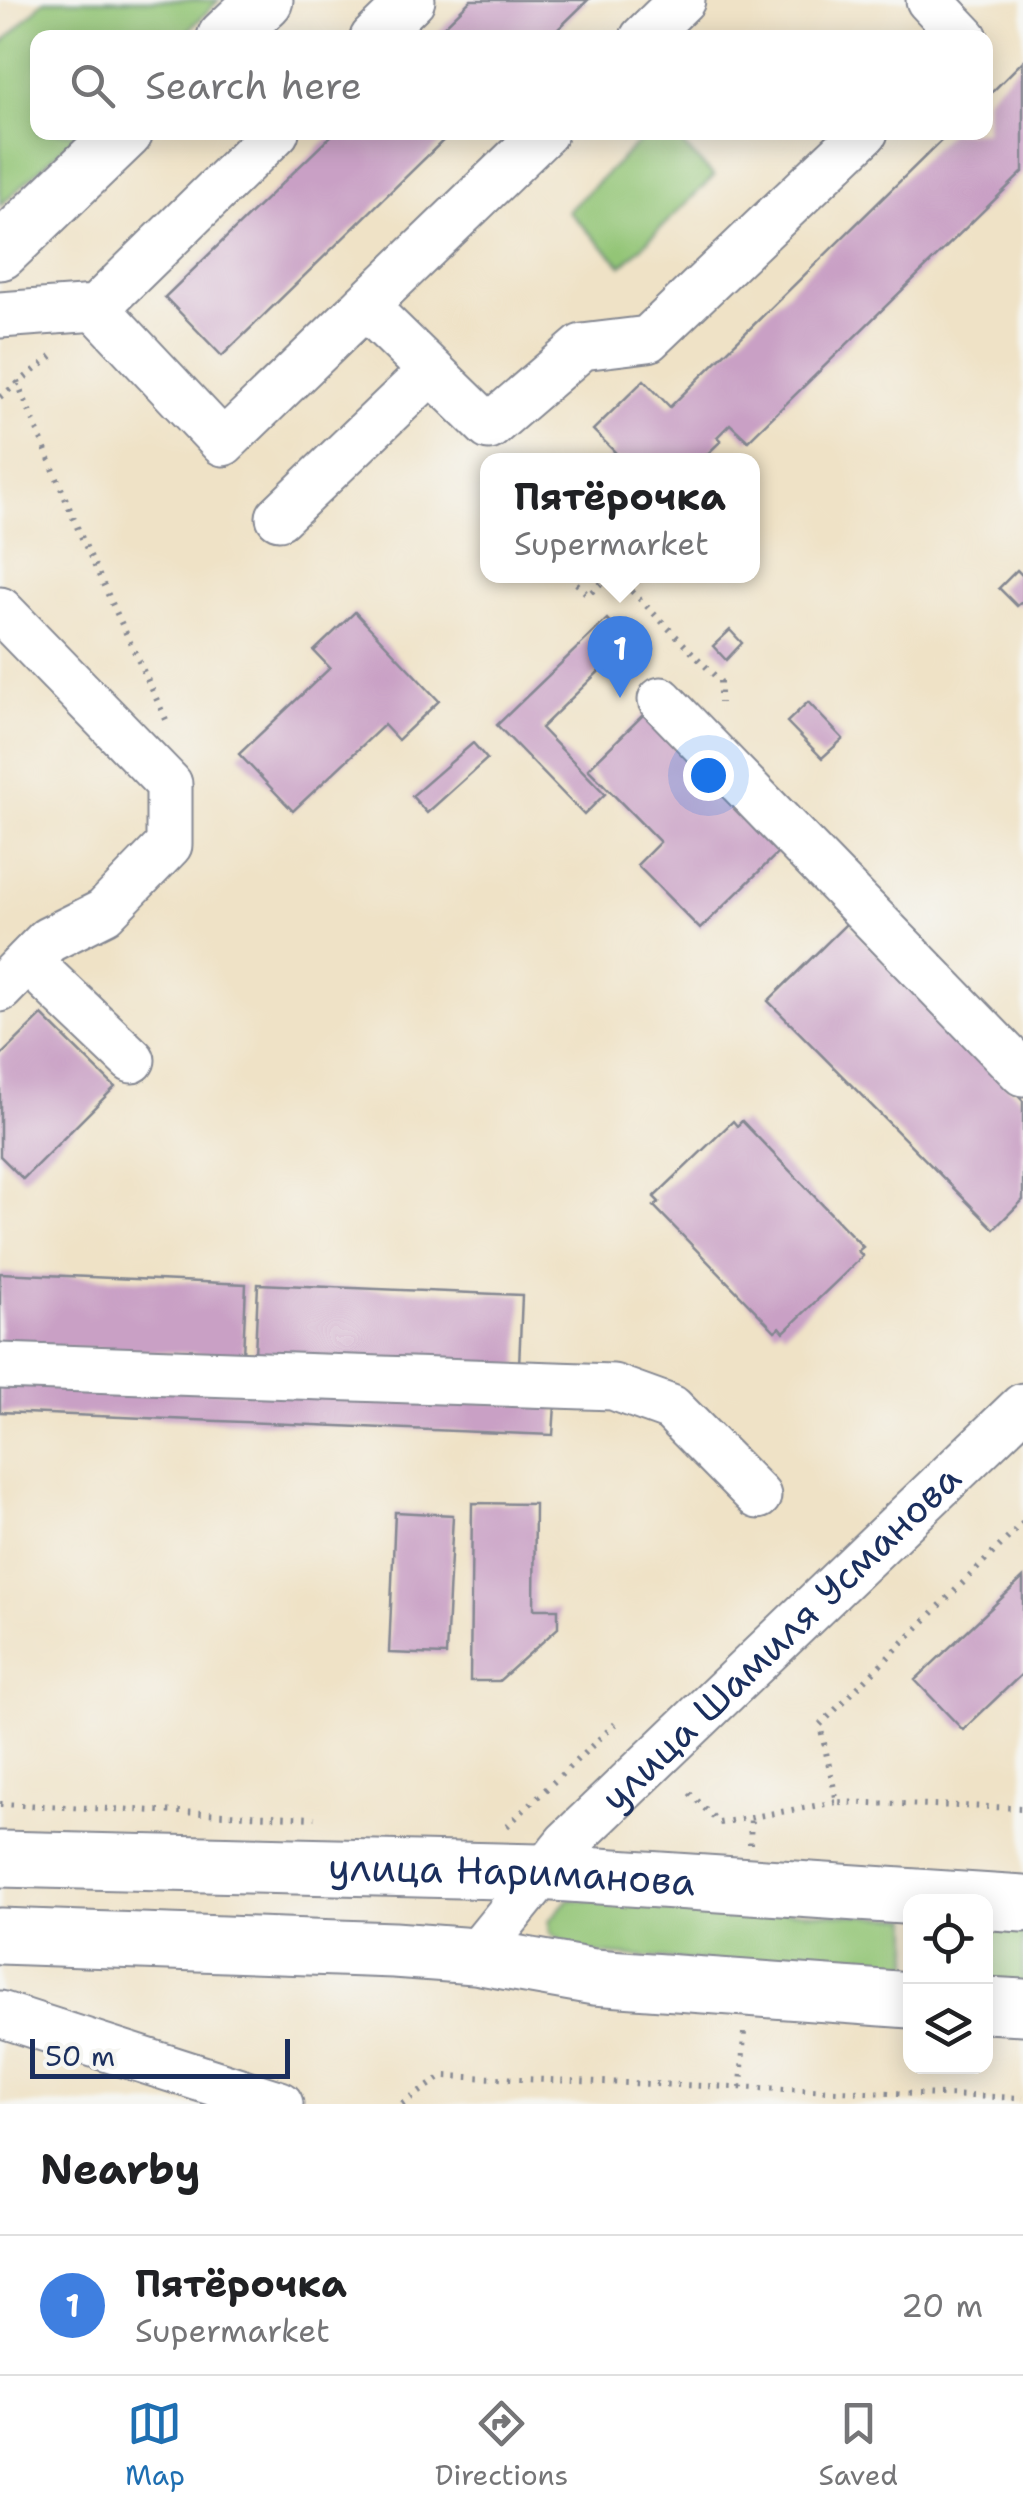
<!DOCTYPE html>
<meta charset="utf-8">
<style>
body{margin:0;font-family:"Shantell Sans",sans-serif;background:#f6f6f6;color:#202124}
.controls{position:absolute;right:30px;bottom:30px;display:grid;overflow:hidden;border-radius:20px;box-shadow:0 5px 25px #0003}
.controls button{width:90px;height:90px;display:grid;place-items:center;padding:0;border:0;border-bottom:2px solid #e0e0e0;background:#fff;color:#202124;font:50px sans-serif}
.scale{position:absolute;left:30px;bottom:25px;width:260px;box-sizing:border-box;padding-left:10px;border:5px solid #1b2f5e;border-top:0;font-size:28px;line-height:35px;white-space:nowrap;color:#1b2f5e;-webkit-text-stroke:8px #f6f6f2;paint-order:stroke}
.you{position:absolute;left:708px;top:775px;width:35px;height:35px;margin:-25px;border:8px solid #fff;border-radius:50%;background:#1a73e8;box-shadow:0 0 0 15px #1a73e833}
.badge{display:grid;place-items:center;width:65px;height:65px;border-radius:50%;background:#1f6fb2;color:#fff;font-size:32px;font-weight:700}
.pin{position:absolute;translate:-50% -82px;filter:drop-shadow(0 2px 5px #0008)}
.pin::after{content:'';position:absolute;top:52px;width:35px;height:30px;background:inherit;clip-path:polygon(0 0,100% 0,50% 100%)}
.popup{position:absolute;left:480px;top:453px;width:280px;height:130px;box-sizing:border-box;display:grid;place-content:center;border-radius:20px;background:#fff;filter:drop-shadow(0 2px 8px #0005);font-size:32px;white-space:nowrap;color:#757577}
.popup b{font-size:38px;color:#202124}
.popup::after{content:'';position:absolute;left:50%;top:100%;margin-left:-20px;border:20px solid transparent;border-top-color:#fff}
.list{margin:0;padding:0;list-style:none}
h2{display:flex;justify-content:space-between;align-items:center;height:130px;margin:0;padding:0 40px;font-size:42px}
h2 small{font-size:32px;font-weight:400;color:#757577}
.list li{display:grid;grid-template-columns:65px 1fr auto;gap:30px;align-items:center;box-sizing:border-box;height:140px;padding:0 40px;border-top:2px solid #e0e0e0}
.list b{display:block;font-size:38px;white-space:nowrap}
.list p{margin:0;font-size:32px;white-space:nowrap;color:#757577}
.list em{font-size:32px;font-style:normal;color:#757577}
.icon{flex:none;width:55px;height:55px;fill:none;stroke:currentColor;stroke-width:2;stroke-linecap:round;stroke-linejoin:round}
.map{position:relative;flex:none;width:1023px;height:2104px;overflow:hidden}
.search{position:absolute;background:#fff;box-shadow:0 5px 25px #0003;left:30px;right:30px;top:30px;height:110px;display:flex;align-items:center;gap:25px;box-sizing:border-box;padding:0 35px;border-radius:20px;color:#757577;font-size:38px}
.sheet{height:270px;background:#fff}
nav{display:flex;justify-content:space-around;align-items:center;box-sizing:border-box;height:140px;border-top:2px solid #e0e0e0;background:#fff;font-size:28px;color:#757577}
nav a{display:grid;justify-items:center;gap:5px}
nav .on{color:#1f6fb2}
.map>svg:first-child{display:block}
.green{fill:#93c576;stroke:#577a6a;stroke-width:2.5}
.building{fill:#c9a0c5}
.lines{fill:none;stroke-linecap:round;stroke-linejoin:round}
.minor-casing{stroke:#858892;stroke-width:49}
.major-casing{stroke:#858892;stroke-width:59}
.path{stroke:#858892;stroke-width:6;stroke-dasharray:2.5 8;stroke-linecap:butt}
.minor{stroke:#fff;stroke-width:45}
.major{stroke:#fff;stroke-width:55}
.labels{text-anchor:middle;stroke-width:9;stroke-linejoin:round;paint-order:stroke}
.street-label{font-size:38px;fill:#1b2f5e;stroke:#f6f6f2}
</style>
<div class="map">
<svg width="1023" height="2104" viewBox="0 0 1023 2104">
<rect width="100%" height="100%" fill="#f6f6f2"/>
<filter id="ink" filterUnits="userSpaceOnUse"><feTurbulence type="fractalNoise" baseFrequency=".01" numOctaves="2"/><feDisplacementMap in="SourceGraphic" scale="20" xChannelSelector="R" yChannelSelector="G"/><feConvolveMatrix kernelMatrix="1 2 1 2 8 2 1 2 1" color-interpolation-filters="sRGB"/></filter>
<filter id="wash" filterUnits="userSpaceOnUse"><feTurbulence type="fractalNoise" baseFrequency=".0048" numOctaves="4" result="noise"/><feDisplacementMap in="SourceGraphic" scale="40" xChannelSelector="R" yChannelSelector="G"/><feGaussianBlur stdDeviation="2.25" result="paint"/><feColorMatrix in="noise" values="0 0 0 0 0 0 0 0 0 0 0 0 0 0 0 0 0 1.4 0 .05"/><feComposite in="paint" operator="in"/></filter>
<g filter="url(#wash)">
<rect width="100%" height="100%" fill="#efe2c6"/>
<path class="green" d="M45 0H219L182 37 38 38V132L79 133 0 206V46Z
M648 133H671L714 176 622 266 568 211Z
M568 1899 910 1918V1978L575 1952 550 1933 549 1921Z
M986 1923 1023 1926V1986L986 1983Z"/>
<g id="blocks">
<path class="building" d="M471 0H588L549 38H432Z
M1023 61V172L748 441 730 424 717 437 721 441 701 460H607L615 452 593 430 644 380 670 407 950 132H986V98Z
M335 132H452L222 356 165 297Z
M1017 570 1023 576V601L1017 606 999 588Z
M355 612 439 701 398 740 384 725 293 811 239 754 330 668 314 651Z
M607 619 629 642 541 728 605 794 584 815 497 725Z
M730 630 742 643 726 660 713 646Z
M808 702 843 739 822 758 787 722Z
M644 714 779 852 700 929 637 865 660 842 588 769Z
M473 743 487 759 427 813 412 796Z
M847 923 1023 1101V1200L994 1229 768 1001Z
M42 1015 115 1087 23 1179 0 1156V1056Z
M733 1121 737 1126 742 1121 863 1247 858 1251 863 1256 784 1332 780 1327 775 1331 654 1206 659 1202 654 1197Z
M0 1273 246 1284 243 1356 0 1345Z
M258 1284 522 1295 519 1366 255 1355Z
M0 1381 555 1405 553 1435 0 1412Z
M472 1503 535 1504 534 1609H558V1628L499 1681H470Z
M395 1512 453 1515 446 1655 389 1653Z
M1023 1578V1673L963 1730 915 1680Z"/>
</g>
</g>
<g filter="url(#ink)">
<use href="#blocks" fill-opacity="0" stroke="#858892" stroke-width="2.5"/>
<g class="lines">
<g class="minor-casing">
<g id="minor">
<path d="M929 0 965 38"/>
<path d="M373 38 412 0"/>
<path d="M643 38 682 0"/>
<path d="M365 306 489 427 582 347 648 339 865 132"/>
<path d="M96 308 223 443 545 132"/>
<path d="M0 315 96 308 276 132"/>
<path d="M279 517 431 371"/>
<path d="M0 610 169 784V845L104 912 48 940 0 989"/>
<path d="M661 700 1023 1073"/>
<path d="M28 961 132 1060"/>
<path d="M0 1366 613 1387 671 1408 758 1496"/>
<path id="s1" d="M475 1956 567 1843 1023 1406"/>
<path d="M0 2014 280 2104"/>
</g>
</g>
<g class="major-casing">
<g id="major">
<path d="M225 38 265 0"/>
<path d="M0 252 125 132"/>
<path id="s2" d="M0 1859 539 1872 1023 1904"/>
<path d="M0 1936 394 1950 475 1956 594 1977 910 2000"/>
<path d="M986 2005 1023 2007"/>
</g>
</g>
<path class="path" d="M17 381 80 534 168 724
M0 397 58 352
M569 576 588 595 610 576
M617 576 720 681V703
M1023 1523 820 1725 837 1802 1023 1808
M690 1793 719 1823 837 1802
M0 1804 315 1818
M507 1826 615 1724
M750 1844 751 1817
M741 2088 744 2032
M402 2104 443 2076 1023 2098"/>
<use href="#minor" class="minor"/>
<use href="#major" class="major"/>
</g>
</g>
<g class="labels">
<g class="street-label">
<text dy="13" stroke="none"><textPath href="#s1" startOffset="442">улица Шамиля Усманова</textPath></text>
<text dy="13" stroke="none"><textPath href="#s2" startOffset="512">улица Нариманова</textPath></text>
</g>
</g>
</svg>
<div class="controls">
<button><svg class="icon" aria-label="locate" viewBox="0 0 24 24"><circle cx="12" cy="12" r="6"/><path d="M12 2v4M12 18v4M2 12h4M18 12h4"/></svg></button>
<button><svg class="icon" aria-label="layers" viewBox="0 0 24 24"><path d="M12 4l9 5-9 5-9-5zM3 14l9 5 9-5"/></svg></button>
</div>
<div class="scale">50 m</div>
<div class="you"></div>
<div class="pin badge" style="left:620px;top:698px;background:#3f7fe0">1</div>
<div class="popup"><b>Пятёрочка</b>Supermarket</div>
<div class="search"><svg class="icon" aria-label="search" viewBox="0 0 24 24"><circle cx="10" cy="10" r="6"/><path d="M15 15l6 6"/></svg>Search here</div>
</div>
<section class="sheet">
<h2>Nearby<small></small></h2>
<ul class="list">
<li><span class="badge" style="background:#3f7fe0">1</span><div><b>Пятёрочка</b><p>Supermarket</p></div><em>20 m</em></li>
</ul>
</section>
<nav>
<a class="on"><svg class="icon" aria-label="map" viewBox="0 0 24 24"><path d="M3 6l6-2 6 2 6-2v14l-6 2-6-2-6 2zM9 4v14M15 6v14"/></svg>Map</a>
<a><svg class="icon" aria-label="directions" viewBox="0 0 24 24"><path d="M12 3l9 9-9 9-9-9zM9 14v-3h6M13 9l2 2-2 2"/></svg>Directions</a>
<a><svg class="icon" aria-label="saved" viewBox="0 0 24 24"><path d="M7 4h10v16l-5-4-5 4z"/></svg>Saved</a>
</nav>
